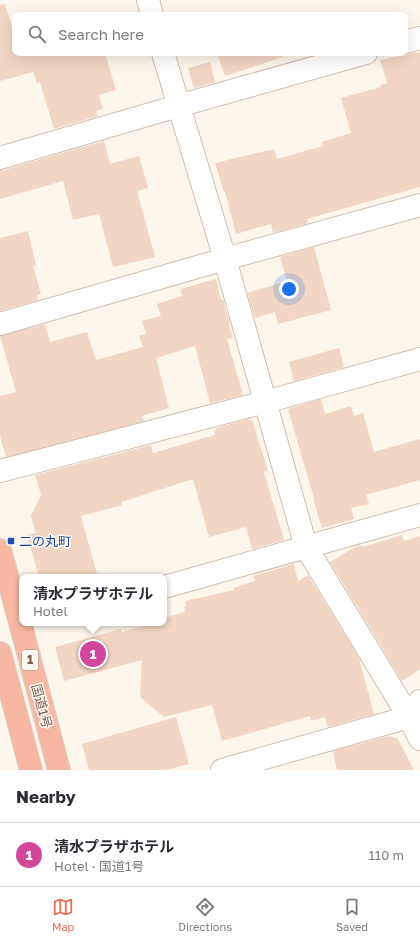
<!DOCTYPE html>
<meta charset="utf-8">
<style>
body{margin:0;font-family:"Golos Text","Noto Sans JP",sans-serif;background:#f7f7f7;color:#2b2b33}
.you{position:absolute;left:289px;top:289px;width:14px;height:14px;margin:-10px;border:3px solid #fff;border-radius:50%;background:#1a73e8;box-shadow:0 0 0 6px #1a73e833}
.badge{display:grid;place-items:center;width:26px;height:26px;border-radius:50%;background:#e76f51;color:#fff;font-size:13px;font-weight:700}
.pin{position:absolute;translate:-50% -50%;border:2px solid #fff;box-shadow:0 1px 4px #0006}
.popup{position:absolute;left:19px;top:574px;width:148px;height:52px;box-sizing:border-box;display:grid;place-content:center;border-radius:8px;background:#fff;filter:drop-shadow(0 1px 3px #0005);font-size:13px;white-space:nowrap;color:#7c7c81}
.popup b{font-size:15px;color:#2b2b33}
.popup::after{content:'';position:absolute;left:50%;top:100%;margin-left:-8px;border:8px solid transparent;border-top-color:#fff}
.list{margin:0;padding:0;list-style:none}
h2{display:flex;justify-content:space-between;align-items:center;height:52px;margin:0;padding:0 16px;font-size:17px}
h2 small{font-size:13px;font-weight:400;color:#7c7c81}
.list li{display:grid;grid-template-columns:26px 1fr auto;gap:12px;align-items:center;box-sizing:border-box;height:64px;padding:0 16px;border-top:1px solid #e1e1e2}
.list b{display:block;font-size:15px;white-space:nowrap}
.list p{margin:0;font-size:13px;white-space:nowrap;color:#7c7c81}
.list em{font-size:13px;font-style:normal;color:#7c7c81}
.icon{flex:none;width:22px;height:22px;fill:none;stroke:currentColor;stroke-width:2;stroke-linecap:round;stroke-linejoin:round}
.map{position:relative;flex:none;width:420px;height:770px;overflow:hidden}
.search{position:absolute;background:#fff;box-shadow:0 4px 16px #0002;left:12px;right:12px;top:12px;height:44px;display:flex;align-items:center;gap:10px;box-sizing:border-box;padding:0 14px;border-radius:8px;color:#7c7c81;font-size:15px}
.sheet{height:116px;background:#fff}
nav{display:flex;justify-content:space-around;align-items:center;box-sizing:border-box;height:56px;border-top:1px solid #e1e1e2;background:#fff;font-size:11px;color:#7c7c81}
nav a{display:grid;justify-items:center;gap:2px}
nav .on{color:#e76f51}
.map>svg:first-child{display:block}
.building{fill:#f3d5c3}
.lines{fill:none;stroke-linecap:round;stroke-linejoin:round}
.street-casing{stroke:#d1beb0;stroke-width:24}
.highway-casing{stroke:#dad1cd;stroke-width:24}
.street{stroke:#fff;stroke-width:22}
.highway{stroke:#f7b7a3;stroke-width:22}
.transit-dot{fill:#1a4fb4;stroke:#fffaf3;stroke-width:1.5}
.labels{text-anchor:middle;stroke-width:3;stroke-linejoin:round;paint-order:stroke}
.shield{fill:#fffaf3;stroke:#a28b7f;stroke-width:1}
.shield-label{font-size:12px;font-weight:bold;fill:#7a5c4d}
.transit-label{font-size:13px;fill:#164399;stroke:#fffaf3;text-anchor:start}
.street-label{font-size:13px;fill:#7a5c4d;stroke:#fffaf3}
</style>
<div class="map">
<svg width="420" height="770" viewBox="0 0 420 770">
<rect width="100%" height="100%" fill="#fdf6ec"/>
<path class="building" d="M5 4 15 37V53H105L116 90 99 95 103 109 96 111 98 116 54 129 40 82 37 83 33 72 0 81V5Z
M217 53H282L283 57 225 76Z
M412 53H420V187L314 217 307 219 308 223 273 233 271 224 236 234 225 191 224 192 215 163 274 149 277 159 323 146 322 142 351 133 341 98 381 87 380 85 387 83 380 60Z
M210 62 215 82 194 88 188 68Z
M104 141 110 164 139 156 148 188 137 191 155 257 113 267 99 214 73 220 63 181 0 199V170H4Z
M28 231 36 265 33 266 41 294 37 295 38 300 0 311V238Z
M314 247 331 310 278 324 275 312 255 318 247 293 287 281 280 257Z
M216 279 221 300 223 299 230 324 229 325 233 338 227 339 243 395 210 403 195 346 156 358 169 408 142 416 144 421 6 457 0 436V396L16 392 0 336 45 324 50 342 87 332 96 360 143 347 139 336 146 334 142 321 161 316 157 304 182 296 180 289Z
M339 348 344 367 294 381 289 362Z
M321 399 325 414 351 406 354 416 363 413 374 452 420 439V480L366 495 369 504 351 508 354 519 322 528 314 502H315L288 409Z
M249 419 250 421 252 420 268 471 264 472 284 540 252 549 246 527 209 537 193 479 121 502 122 505 81 516 97 574 85 577H39L27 535 36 533 31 516 41 495 35 475 151 445 153 453 215 435 214 431 217 430 216 428Z
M402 535 404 541 420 536V669L402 681 335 570 336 573 330 562 357 546 361 545 362 547Z
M294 564 298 581 308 575 359 658 374 714 328 727 325 717 311 721 310 716 222 741 212 705 164 717 141 698 140 692 142 660 64 681 55 647 121 629 122 632 156 623H164V618L185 612 184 607H186L185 601 234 590 233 588 255 581 253 576Z
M176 717 189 764 166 770H89L82 744Z
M389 736 398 739 414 770H337L333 751Z"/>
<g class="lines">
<g class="street-casing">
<path id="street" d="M148 0 152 15
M405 42 420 38
M163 53 225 259 306 547 409 717 420 739
M0 158 178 106 366 53
M0 324 225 259 420 205
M0 471 265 402 420 359
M164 587 420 515
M222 770 409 717 420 701"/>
</g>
<g class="highway-casing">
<path id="highway" d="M0 550 21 626 59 770
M0 653 31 770"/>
</g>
<use href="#street" class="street"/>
<use href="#highway" class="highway"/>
</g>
<rect class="transit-dot" x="7" y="537" width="8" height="8" rx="2"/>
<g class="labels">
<rect class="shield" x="22" y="650" width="16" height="20" rx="3"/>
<g class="shield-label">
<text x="30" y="664">1</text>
</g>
<g class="transit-label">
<text x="19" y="546">二の丸町</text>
</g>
<g class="street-label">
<text transform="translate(42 706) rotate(75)" y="5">国道1号</text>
</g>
</g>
</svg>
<div class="you"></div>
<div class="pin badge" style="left:93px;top:654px;background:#d1479c">1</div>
<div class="popup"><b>清水プラザホテル</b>Hotel</div>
<div class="search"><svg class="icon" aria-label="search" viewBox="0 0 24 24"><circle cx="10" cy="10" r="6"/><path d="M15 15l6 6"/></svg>Search here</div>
</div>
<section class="sheet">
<h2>Nearby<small></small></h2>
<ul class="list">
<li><span class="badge" style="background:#d1479c">1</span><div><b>清水プラザホテル</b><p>Hotel · 国道1号</p></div><em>110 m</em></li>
</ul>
</section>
<nav>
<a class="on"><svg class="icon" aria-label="map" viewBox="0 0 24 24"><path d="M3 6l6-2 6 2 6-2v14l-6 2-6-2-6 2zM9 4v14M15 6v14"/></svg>Map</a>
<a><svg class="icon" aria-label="directions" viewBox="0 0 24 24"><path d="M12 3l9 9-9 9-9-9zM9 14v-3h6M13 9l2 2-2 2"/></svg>Directions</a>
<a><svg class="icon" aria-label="saved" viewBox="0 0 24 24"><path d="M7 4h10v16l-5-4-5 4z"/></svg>Saved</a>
</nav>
